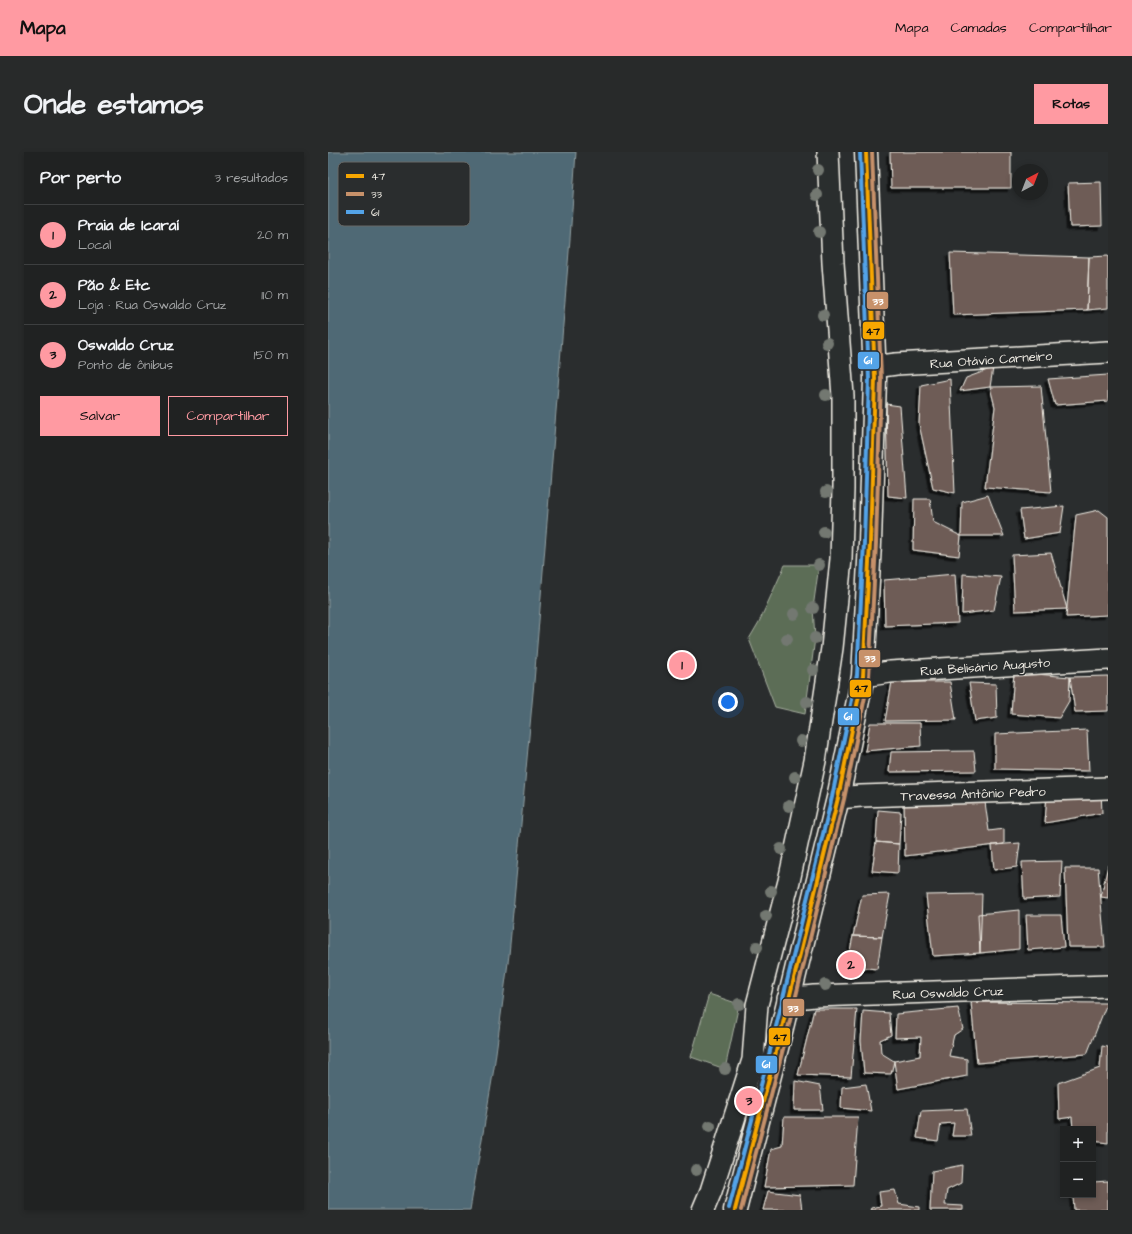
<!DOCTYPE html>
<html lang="pt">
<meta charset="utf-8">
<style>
body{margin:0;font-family:"Architects Daughter",sans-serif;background:#282a2a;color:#f1f3f6}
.controls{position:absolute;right:12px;bottom:12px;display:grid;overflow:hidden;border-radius:0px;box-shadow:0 2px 6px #0003}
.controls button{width:36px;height:36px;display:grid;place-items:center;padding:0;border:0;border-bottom:1px solid #3d3f40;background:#202222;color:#f1f3f6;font:20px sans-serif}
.compass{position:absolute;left:684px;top:12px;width:36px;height:36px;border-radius:50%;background:#202222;box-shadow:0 2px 6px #0003;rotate:42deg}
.you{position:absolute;left:400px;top:550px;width:14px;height:14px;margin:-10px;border:3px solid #fff;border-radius:50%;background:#1a73e8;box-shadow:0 0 0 6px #1a73e833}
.badge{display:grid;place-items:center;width:26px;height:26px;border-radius:50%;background:#ff9aa2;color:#111;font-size:13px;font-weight:700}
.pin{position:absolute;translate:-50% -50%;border:2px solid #fff;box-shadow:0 1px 4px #0006}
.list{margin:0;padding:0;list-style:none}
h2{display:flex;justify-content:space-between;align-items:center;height:52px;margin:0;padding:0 16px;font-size:17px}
h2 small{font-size:13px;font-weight:400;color:#a2a4a5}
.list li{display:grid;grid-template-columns:26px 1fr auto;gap:12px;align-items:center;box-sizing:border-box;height:60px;padding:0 16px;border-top:1px solid #3d3f40}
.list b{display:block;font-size:15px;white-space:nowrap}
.list p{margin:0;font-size:13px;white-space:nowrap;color:#a2a4a5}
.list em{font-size:13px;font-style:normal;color:#a2a4a5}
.actions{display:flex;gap:8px;padding:12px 16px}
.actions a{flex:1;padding:9px 0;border:1px solid #ff9aa2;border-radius:0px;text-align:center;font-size:14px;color:#ff9aa2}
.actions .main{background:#ff9aa2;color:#111}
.map{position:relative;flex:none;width:780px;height:1058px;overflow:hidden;border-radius:0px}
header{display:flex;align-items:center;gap:24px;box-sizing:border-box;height:56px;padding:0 20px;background:#ff9aa2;color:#111}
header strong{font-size:19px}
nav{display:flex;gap:22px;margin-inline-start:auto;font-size:14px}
.intro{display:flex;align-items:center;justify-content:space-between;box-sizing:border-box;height:96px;padding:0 24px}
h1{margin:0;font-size:28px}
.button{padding:10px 18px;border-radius:0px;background:#ff9aa2;color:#111;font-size:14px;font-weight:700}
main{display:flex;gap:24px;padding:0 24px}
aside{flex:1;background:#202222;border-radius:0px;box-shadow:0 2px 6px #0003}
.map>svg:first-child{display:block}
.green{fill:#5b6d57;stroke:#a8afa0}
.water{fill:#4f6974;stroke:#919fa2}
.building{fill:#6e5c57;stroke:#f4f1e8;filter:url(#shadow)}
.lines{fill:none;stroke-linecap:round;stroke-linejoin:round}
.street-casing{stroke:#f4f1e8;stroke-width:24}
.secondary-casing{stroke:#f4f1e8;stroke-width:25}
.street{stroke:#2a2d2e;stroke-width:21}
.secondary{stroke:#2a2d2e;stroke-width:22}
.bus-1-casing{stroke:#2a2d2e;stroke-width:7}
.bus-2-casing{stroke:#2a2d2e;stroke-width:7}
.bus-3-casing{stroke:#2a2d2e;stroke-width:7}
.bus-1{stroke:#f7a600;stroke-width:4}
.bus-2{stroke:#c7916a;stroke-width:4}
.bus-3{stroke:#53a3e8;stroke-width:4}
.tree{fill:#737871}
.labels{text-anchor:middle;stroke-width:3;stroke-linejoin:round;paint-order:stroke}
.street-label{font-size:13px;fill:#f4f1e8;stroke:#2a2d2e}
.key{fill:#2a2d2e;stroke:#676866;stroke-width:1}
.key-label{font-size:11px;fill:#f4f1e8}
.line-badge{stroke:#2a2d2e;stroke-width:1.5}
.badge-label{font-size:11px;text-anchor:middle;font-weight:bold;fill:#fff}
.pale-badge-label{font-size:11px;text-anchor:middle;font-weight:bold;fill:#111}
</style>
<header>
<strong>Mapa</strong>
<nav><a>Mapa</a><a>Camadas</a><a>Compartilhar</a></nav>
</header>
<div class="intro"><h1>Onde estamos</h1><a class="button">Rotas</a></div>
<main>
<aside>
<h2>Por perto<small>3 resultados</small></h2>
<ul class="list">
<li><span class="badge">1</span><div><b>Praia de Icaraí</b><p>Local</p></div><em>20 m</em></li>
<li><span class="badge">2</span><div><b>Pão &amp; Etc</b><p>Loja · Rua Oswaldo Cruz</p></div><em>110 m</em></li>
<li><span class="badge">3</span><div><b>Oswaldo Cruz</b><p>Ponto de ônibus</p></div><em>150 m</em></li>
</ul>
<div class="actions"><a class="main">Salvar</a><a>Compartilhar</a></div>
</aside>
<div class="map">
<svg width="780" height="1058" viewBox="0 0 780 1058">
<defs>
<filter id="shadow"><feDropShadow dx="-3.5" dy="3.5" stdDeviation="0" flood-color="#0009"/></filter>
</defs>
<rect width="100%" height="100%" fill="#2a2d2e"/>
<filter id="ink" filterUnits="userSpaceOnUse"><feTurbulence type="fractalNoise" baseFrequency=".025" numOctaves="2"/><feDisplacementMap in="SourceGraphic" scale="8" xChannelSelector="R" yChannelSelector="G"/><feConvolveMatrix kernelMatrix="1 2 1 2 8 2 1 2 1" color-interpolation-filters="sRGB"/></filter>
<g filter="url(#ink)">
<path class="green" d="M457 413H491L485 456 487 486 477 562 447 555 421 487 431 470Z
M381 842 411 852 397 917 363 905Z"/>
<path class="water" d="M0 0H248L242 87 206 530 181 803 166 916 142 1058H0Z"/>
<path class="building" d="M562 0H683V36H563Z
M773 30 774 74 742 75 740 31Z
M622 101 761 105 759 158 625 163Z
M780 104V156L759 158 761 105Z
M665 216 662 235 632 239 638 226Z
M780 223V249L727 253 720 227Z
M622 227 627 341 605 336 591 272 593 233Z
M713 234 723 340 657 335 667 255 662 235Z
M558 252 572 254 579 346 560 344Z
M660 343 676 384H633L634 350Z
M586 347H602L605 370 633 384 631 404 585 398Z
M736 354 732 381 696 387 692 358Z
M771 358 780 365V463L738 465 748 363Z
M723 401 739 457 687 459 684 403Z
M627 422 630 471 557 474 556 428Z
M635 422 673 425 666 458 634 462Z
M686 520 742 525 741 549 731 566 683 562Z
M780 524V559L747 560 742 525Z
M564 530H622L628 568 557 569Z
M641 531 668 532 669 566 647 569Z
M542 571H592L593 594 537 599Z
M759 578 761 619 667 617V582Z
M646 599 648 619 561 620 563 600Z
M773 639 774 661 717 671 719 642Z
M656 643 661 679 676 677V692L577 704 576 647Z
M550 658 573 660 571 692 548 690Z
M548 690 571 692 570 721 544 719Z
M692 691 689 715 666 718 664 693Z
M734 709 732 745 696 747 694 710Z
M780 713V746L773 745Z
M737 716H770L777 795H740Z
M562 742 554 785 525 784 534 743Z
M654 742 652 801 605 804 598 743Z
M691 758V797L652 801 650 762Z
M698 763H733L736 795 700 798Z
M525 784 554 785 549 817 519 814Z
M643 850 779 851 759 902 649 911Z
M630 856 635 877 626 883 621 904 639 907V924L570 937 566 909 592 904 593 885 567 886 568 862Z
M486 857H529L523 925 470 923Z
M535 859 561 861 563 883 552 888 553 901 566 909 563 922 536 921 533 889Z
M774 894 780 895V991L765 989V977H745L744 965 731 967 730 931 772 916Z
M467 929 492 934 495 958H466Z
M538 932 543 959 513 956 514 935Z
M639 957 643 984H624L626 971 613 972 610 989 589 986 593 959Z
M456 965H530L525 1033 436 1035 443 997 454 994Z
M634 1013 633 1031 619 1038 617 1053 635 1054V1058H602L604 1019Z
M780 1029V1058H746L745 1043H765V1030Z
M567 1038 571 1052 591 1055V1058H542L543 1056 553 1054 551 1040Z
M440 1039 472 1043 474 1058H435Z"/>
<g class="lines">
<g class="street-casing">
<path id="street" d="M546 215 568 212 780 200
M535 524 562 520 780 507
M510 646 533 644 780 636
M460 847 486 844 780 834
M375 1058 383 1039 425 908 429 853 461 729 487 609 504 496 513 407 515 337V244L505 111 500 0"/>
</g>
<g class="secondary-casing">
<path id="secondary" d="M407 1058 450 892 510 646 535 524 542 391 547 227 538 0"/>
</g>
<use href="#street" class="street"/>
<use href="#secondary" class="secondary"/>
<g class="bus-1-casing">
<path id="bus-1" d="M407 1058 450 892 510 646 535 524 542 391 547 227 538 0"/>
</g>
<g class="bus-2-casing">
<path id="bus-2" d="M413 1058 456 893 516 647 541 525 548 391 553 227 544 0"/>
</g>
<g class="bus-3-casing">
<path id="bus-3" d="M401 1056 444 891 504 645 529 523 536 391 541 227 532 0"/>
</g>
<use href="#bus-1" class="bus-1"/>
<use href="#bus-2" class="bus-2"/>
<use href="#bus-3" class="bus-3"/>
</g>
<g class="tree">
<circle cx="490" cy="18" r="6"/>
<circle cx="489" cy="43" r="6"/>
<circle cx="491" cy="80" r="6"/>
<circle cx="495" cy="163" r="6"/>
<circle cx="499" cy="191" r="6"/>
<circle cx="498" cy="243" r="6"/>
<circle cx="498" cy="340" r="6"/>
<circle cx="496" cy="380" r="6"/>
<circle cx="491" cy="413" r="6"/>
<circle cx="485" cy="456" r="6"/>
<circle cx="466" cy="462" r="6"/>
<circle cx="487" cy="486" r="6"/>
<circle cx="459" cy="487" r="6"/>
<circle cx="485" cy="518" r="6"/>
<circle cx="479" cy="550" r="6"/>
<circle cx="473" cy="589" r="6"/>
<circle cx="467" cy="625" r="6"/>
<circle cx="461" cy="654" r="6"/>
<circle cx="453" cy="697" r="6"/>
<circle cx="443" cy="739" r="6"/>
<circle cx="438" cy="764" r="6"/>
<circle cx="429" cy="795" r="6"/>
<circle cx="497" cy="833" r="6"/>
<circle cx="411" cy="852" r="6"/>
<circle cx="397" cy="917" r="6"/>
<circle cx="382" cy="974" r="6"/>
<circle cx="368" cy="1018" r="6"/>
</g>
</g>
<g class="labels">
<g class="street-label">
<text transform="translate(663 207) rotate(-4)" y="5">Rua Otávio Carneiro</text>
<text transform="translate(657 514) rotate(-4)" y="5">Rua Belisário Augusto</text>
<text transform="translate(645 641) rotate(-2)" y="5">Travessa Antônio Pedro</text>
<text transform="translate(620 840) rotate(-2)" y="5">Rua Oswaldo Cruz</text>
</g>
</g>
<rect x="10" y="10" width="132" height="64" rx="6" class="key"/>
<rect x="18" y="22" width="18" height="4" fill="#f7a600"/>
<rect x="18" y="40" width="18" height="4" fill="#c7916a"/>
<rect x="18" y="58" width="18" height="4" fill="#53a3e8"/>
<g class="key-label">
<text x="43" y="28">47</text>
<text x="43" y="46">33</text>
<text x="43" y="64">61</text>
</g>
<g class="line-badge">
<rect x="538" y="139" width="23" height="19" rx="4" fill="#c7916a"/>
<rect x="534" y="169" width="23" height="19" rx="4" fill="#f7a600"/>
<rect x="529" y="199" width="23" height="19" rx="4" fill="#53a3e8"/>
<rect x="530" y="497" width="23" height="19" rx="4" fill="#c7916a"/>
<rect x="521" y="527" width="23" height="19" rx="4" fill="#f7a600"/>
<rect x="509" y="555" width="23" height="19" rx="4" fill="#53a3e8"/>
<rect x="454" y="846" width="23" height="19" rx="4" fill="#c7916a"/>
<rect x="440" y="875" width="23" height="19" rx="4" fill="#f7a600"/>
<rect x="427" y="903" width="23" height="19" rx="4" fill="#53a3e8"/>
</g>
<g class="badge-label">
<text x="550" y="153">33</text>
<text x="540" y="212">61</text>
<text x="542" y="510">33</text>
<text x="520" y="568">61</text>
<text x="465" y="860">33</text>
<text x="438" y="916">61</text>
</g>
<g class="pale-badge-label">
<text x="545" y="183">47</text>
<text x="533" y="540">47</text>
<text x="452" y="889">47</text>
</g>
</svg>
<div class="controls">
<button>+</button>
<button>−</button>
</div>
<svg class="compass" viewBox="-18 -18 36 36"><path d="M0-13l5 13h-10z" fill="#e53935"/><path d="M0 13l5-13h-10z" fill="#a2a4a5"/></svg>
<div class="you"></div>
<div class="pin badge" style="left:354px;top:513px">1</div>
<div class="pin badge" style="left:523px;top:813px">2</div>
<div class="pin badge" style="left:421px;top:949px">3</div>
</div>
</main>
